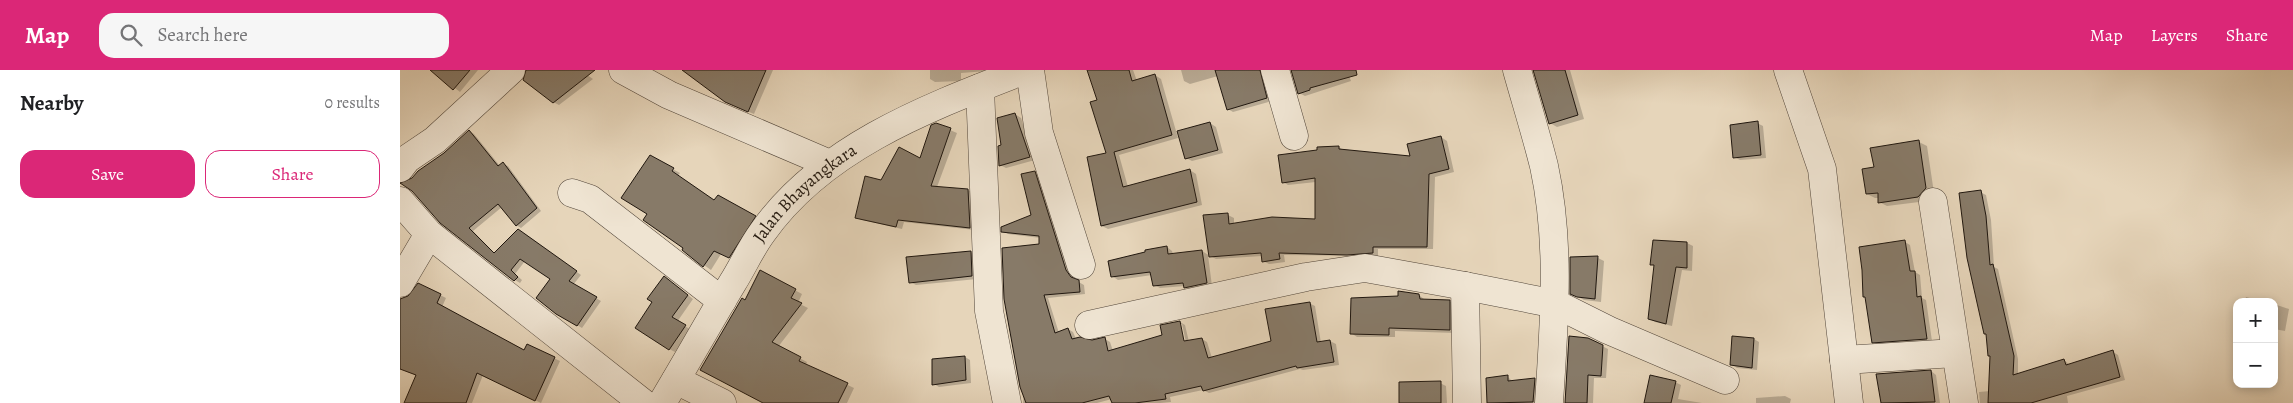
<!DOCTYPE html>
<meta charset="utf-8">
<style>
body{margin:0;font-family:Alegreya,serif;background:#f6f6f6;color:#202124}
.controls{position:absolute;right:15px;bottom:15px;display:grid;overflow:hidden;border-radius:10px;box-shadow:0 2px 8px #0003}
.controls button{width:45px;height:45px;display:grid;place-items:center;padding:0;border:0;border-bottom:1px solid #e0e0e0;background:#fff;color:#202124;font:25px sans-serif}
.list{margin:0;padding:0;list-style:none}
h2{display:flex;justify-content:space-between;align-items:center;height:65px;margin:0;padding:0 20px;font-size:21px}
h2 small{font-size:16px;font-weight:400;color:#757577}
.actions{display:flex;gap:10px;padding:15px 20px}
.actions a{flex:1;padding:11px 0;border:1px solid #db2777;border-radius:15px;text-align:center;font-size:18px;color:#db2777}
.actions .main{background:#db2777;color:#fff}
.icon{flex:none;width:28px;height:28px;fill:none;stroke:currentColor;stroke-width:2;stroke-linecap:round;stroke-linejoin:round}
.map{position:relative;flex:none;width:1893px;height:333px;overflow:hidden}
header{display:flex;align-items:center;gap:30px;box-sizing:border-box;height:70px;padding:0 25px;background:#db2777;color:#fff}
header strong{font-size:24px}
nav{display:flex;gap:28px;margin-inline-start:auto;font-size:18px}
.search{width:350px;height:45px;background:#f6f6f6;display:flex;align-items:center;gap:12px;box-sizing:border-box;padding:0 18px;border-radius:15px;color:#757577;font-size:19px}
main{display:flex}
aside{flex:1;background:#fff}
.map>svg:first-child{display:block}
.shadow{fill:#0003;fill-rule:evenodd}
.building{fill:#877a68;stroke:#20170f}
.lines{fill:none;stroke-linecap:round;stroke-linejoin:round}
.minor-casing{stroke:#52463a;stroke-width:29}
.minor{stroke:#efe4d2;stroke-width:28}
.labels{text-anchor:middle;stroke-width:4;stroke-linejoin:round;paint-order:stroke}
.street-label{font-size:18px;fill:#20170f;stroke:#efe4d2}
</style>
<header>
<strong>Map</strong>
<div class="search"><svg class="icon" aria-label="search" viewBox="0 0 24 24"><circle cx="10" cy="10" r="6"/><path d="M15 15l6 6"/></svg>Search here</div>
<nav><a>Map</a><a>Layers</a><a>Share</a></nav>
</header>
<main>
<aside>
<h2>Nearby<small>0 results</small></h2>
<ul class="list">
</ul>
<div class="actions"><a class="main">Save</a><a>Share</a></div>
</aside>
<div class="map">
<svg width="1893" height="333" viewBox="0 0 1893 333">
<rect width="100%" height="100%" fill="#e6d5ba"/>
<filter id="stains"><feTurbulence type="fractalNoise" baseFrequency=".004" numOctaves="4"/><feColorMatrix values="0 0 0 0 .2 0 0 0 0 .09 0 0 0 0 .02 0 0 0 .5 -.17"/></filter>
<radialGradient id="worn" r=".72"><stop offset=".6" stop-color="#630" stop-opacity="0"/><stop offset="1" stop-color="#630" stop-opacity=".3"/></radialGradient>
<path class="shadow" d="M32 0H78L60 22Z
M127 0H180L193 9 159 35 153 32Z
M294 0H373L354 44 332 35Z
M530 0H588V1L561 3V11L535 12 530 9Z
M689 0H733L737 11 755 5 761 9 778 68 719 85 728 117 790 100 796 104 802 135 708 159 702 156 707 84 699 31Z
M781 0H865L872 31 833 42 828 39 818 6 790 14 784 11Z
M891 0H947L951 11 905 26 899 23Z
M1135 0H1170L1184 49 1157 57 1150 53Z
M615 44 621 48 635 90 606 98 600 95Z
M810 53 816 57 823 83 792 91 786 88Z
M1357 53 1363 56 1366 88 1340 90 1334 87Z
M536 54 557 63 537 117 568 120 574 123 575 160 504 152 502 159 462 150 456 147 482 111 520 90Z
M69 61 74 64 100 96 103 94 108 96 141 141 121 158 116 155 102 137 73 161 95 184 124 163 181 205 173 215 201 231 182 258 157 243 152 209 125 191 115 204 122 210 120 213 115 210 41 152 13 109Z
M1041 67 1047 71 1054 102 1035 107 1033 179H978V186L884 185 885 192 869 194 863 191 862 186 816 189 808 185 812 216 791 220 785 216 760 218 754 215 752 205 718 210 712 206 767 177 772 181 773 184 802 181 810 186 828 145 834 148V154L916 150V112L888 115 883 112 939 77 944 81 1012 87Z
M1519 72 1527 76 1534 123 1527 131 1487 136 1479 132V128H1475L1467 124 1475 98Z
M250 87 280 103 278 106 315 131 318 127 361 151 336 190 321 184 311 200 283 180 285 178 249 144Z
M634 102 640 105 671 204 675 210 684 215 685 224 648 228 659 263 668 259 673 262 676 269 692 272 705 269 710 272 713 281 764 266 780 252 785 255 789 272 802 269 807 272 812 288 872 272 909 233 915 236 921 273 930 271 936 274 939 295 903 300 900 299 809 323 803 320 770 327 771 332 760 333H713L712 329 697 333H623L641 168 608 164 603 161 632 145ZM779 254H782L787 277 784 278Z
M1580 122 1586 125 1591 150 1594 197 1598 199 1618 289V305L1664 290 1670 295 1713 282 1718 285 1725 310 1667 326 1668 333H1580L1579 322 1590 321 1591 286Z
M1505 172 1510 175 1515 202 1520 205 1522 228 1526 230 1532 271 1478 275 1473 272 1467 228 1464 227Z
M1287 173 1293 176 1292 201 1282 200 1272 256 1255 252 1249 248 1255 196 1252 194Z
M571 182 576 185 577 209 516 215 510 212Z
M1171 188H1198L1204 191 1201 232 1184 230 1171 223Z
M361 202 402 224 398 233 408 238 378 277 407 292 406 295 454 318 447 333H365L346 232Z
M270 211 293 229 277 252 290 259 275 282 269 279Z
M40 225 46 228 42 237 124 281 127 275 160 291 141 333 83 305 72 333H6L17 306 0 299V230Z
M1019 225 1025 230 1049 231 1055 234V263L995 261V267H957L951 263Z
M1846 227 1865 232H1845Z
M1874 234 1889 239 1885 261 1874 259Z
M1354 269 1359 272 1357 300 1337 298 1331 294Z
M1202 276 1208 279 1206 308H1194L1193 333H1167Z
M565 287 570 290 571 313 539 317 534 314Z
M1531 301 1536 305 1540 333H1482L1477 305Z
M1108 307 1113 312 1135 309 1140 312 1139 333H1089L1088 310Z
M1275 312 1281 315 1278 329 1302 333H1245Z
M1040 313 1046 316 1047 333H1000Z
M1385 326 1391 329 1390 333H1356V328Z"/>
<path class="building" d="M30 0H70L53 20Z
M126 0H195L153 33 123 10Z
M282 0H366L348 42 325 32Z
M687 0H729L732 11 755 4 772 65 714 82 723 117 790 99 797 132 701 156 687 87 706 83 690 32 697 30Z
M815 0H860L867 28 827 40Z
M891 0H956L957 5 910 18V20L898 24Z
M1133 0H1165L1178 45 1149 54Z
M615 43 630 87 599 96 598 76 601 75 597 48Z
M1358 51 1361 85 1333 88 1330 55Z
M810 52 818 80 785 89 777 61Z
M536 53 551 58 531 116 568 119 570 158 498 150 496 157 455 148 465 106 481 110 499 77 520 88 531 55Z
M69 60 98 96 103 92 137 138 116 156 98 134 69 158 94 183 118 159 177 201 169 211 197 227 177 256 156 244 136 228 150 209 120 189 111 200 118 207 114 211 40 153 12 121 0 113 12 108 18 101 44 83Z
M1041 66 1049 99 1029 104 1027 177H973V183L947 185 879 183 880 189 862 192 861 183 809 187 803 145 828 143 829 154 872 147 915 149V108L882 113 878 85 917 80V77L939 76V79L1010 86 1007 74Z
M1519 70 1526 118 1518 127 1478 133V123L1466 124 1462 99 1474 97 1470 78Z
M250 85 274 98 272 101 314 130 318 125 356 146 329 188 314 181 303 197 282 180 283 178 243 150 247 144 221 128Z
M635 101 666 200 671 207 679 210 680 222 644 225 655 263 668 258 672 269 680 267 692 270 705 267 708 281 762 265 760 255 780 251 784 271 802 268 808 288 871 271 865 239 910 232 917 272 930 270 934 292 897 298 896 296 803 321 801 316 765 324 766 329 735 333H712L709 326 682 333H626L620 317 604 229 602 178 639 174V166L601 162V157L631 145 621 104Z
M1581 120 1586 146 1590 195 1593 194 1614 286 1613 305 1664 289 1666 295 1713 280 1720 307 1631 333H1588L1590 286H1588L1586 264H1584L1567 188 1559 123Z
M1253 170 1287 172V198L1276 197 1266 254 1248 249 1254 195H1250Z
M1505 170 1510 201H1515L1517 227 1521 226 1527 269 1472 273 1465 227H1463L1462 200 1459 177Z
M767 176 768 184 802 180 807 213 784 218 783 213 753 216 750 202 711 207 708 191 745 182V180Z
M571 181 572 206 509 213 506 187Z
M1198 186 1195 229 1177 227 1170 224V187Z
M360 200 396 219 391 228 402 233 372 272 401 287 399 291 448 313 438 333H363L300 300 342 228 345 230Z
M264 206 288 225 272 247 286 255 269 280 235 258 252 232 247 229Z
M18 213 41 224 37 233 124 280 127 274 155 287 135 331 77 303 66 333H4L16 305 0 299V229L8 226Z
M998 221 1019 224 1020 229 1050 230V260L989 258V265L950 264 951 228 998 226Z
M1169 266 1188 268 1203 275 1201 306 1188 305 1187 333H1165Z
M1332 266 1354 268 1352 298 1330 295Z
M565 286 566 310 532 315V289Z
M1531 300 1535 332 1481 333 1476 304Z
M1108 305V311L1135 308 1133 332 1087 333 1086 308Z
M1250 305 1276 311 1271 333H1244Z
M1041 311V333H999V312Z"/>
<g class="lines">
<g class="minor-casing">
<g id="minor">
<path d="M223 0 269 25 430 94"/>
<path d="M630 0 639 63 681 195"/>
<path d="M875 0 894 66"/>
<path d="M1117 0C1126 32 1136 64 1144 96 1161 174 1154 254 1149 333"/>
<path d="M1388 0 1422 99 1449 333"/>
<path d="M580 18 589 241 607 333"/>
<path d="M0 98 7 89 35 70 111 0"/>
<path d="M172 123 190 129 322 231"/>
<path d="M0 131 29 164 243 333"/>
<path d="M1533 132 1564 333"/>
<path d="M0 213 29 164"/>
<path d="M1065 216 1067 333"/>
<path d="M689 255 906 207 965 198 1065 216 1156 234 1208 260 1325 310"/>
<path d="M1444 290 1555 283"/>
<path d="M276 310 322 333"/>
<path id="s1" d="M262 333C286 293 309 252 333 212 343 196 351 178 362 163 423 76 530 37 625 0"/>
</g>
</g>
<use href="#minor" class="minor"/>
</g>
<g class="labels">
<g class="street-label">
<text dy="6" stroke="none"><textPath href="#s1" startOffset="256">Jalan Bhayangkara</textPath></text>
</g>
</g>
<rect width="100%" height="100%" filter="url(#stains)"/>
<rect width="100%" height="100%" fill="url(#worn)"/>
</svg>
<div class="controls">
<button>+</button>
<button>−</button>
</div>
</div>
</main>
